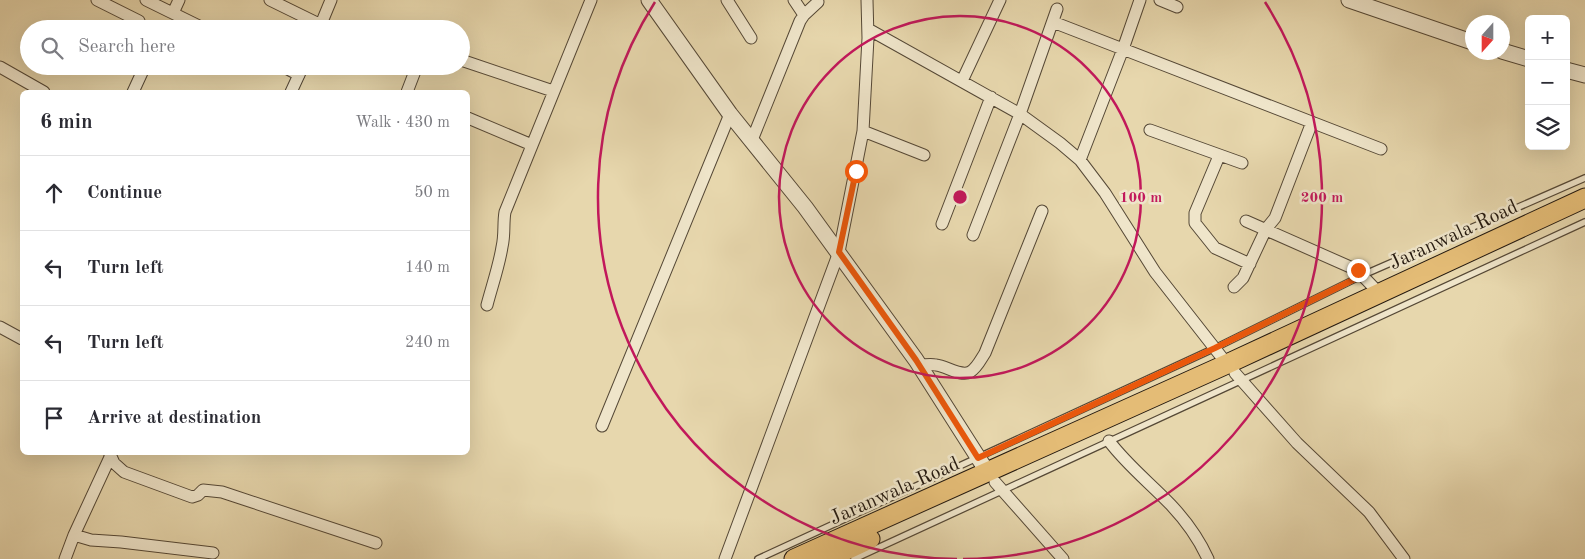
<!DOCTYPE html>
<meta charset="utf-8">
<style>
body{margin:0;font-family:"Old Standard TT",serif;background:#f2f2f3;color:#2b2b33}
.controls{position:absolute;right:15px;top:15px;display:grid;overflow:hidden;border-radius:8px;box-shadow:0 5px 20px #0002}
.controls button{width:45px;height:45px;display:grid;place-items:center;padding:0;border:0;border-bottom:1px solid #e1e1e2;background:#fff;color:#2b2b33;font:25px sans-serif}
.compass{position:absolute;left:1465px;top:15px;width:45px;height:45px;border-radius:50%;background:#fff;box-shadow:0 5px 20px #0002;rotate:201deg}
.stop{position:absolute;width:15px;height:15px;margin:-11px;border:4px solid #ea580c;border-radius:50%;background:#fff}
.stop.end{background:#ea580c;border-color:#fff;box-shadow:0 1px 5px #0008}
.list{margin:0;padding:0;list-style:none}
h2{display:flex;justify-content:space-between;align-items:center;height:65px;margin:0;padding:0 20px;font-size:21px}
h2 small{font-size:16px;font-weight:400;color:#7c7c81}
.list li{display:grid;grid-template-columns:32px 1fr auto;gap:15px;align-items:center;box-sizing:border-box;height:75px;padding:0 20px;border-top:1px solid #e1e1e2}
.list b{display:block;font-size:19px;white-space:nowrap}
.list em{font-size:16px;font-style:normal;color:#7c7c81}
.icon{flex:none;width:28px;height:28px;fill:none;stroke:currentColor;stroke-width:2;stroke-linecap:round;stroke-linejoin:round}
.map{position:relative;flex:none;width:1585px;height:559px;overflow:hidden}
.search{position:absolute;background:#fff;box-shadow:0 5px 20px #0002;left:20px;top:20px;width:450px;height:55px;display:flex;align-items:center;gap:12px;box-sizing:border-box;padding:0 18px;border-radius:28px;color:#7c7c81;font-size:19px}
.panel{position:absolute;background:#fff;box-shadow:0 5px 20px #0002;left:20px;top:90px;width:450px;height:365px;border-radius:8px}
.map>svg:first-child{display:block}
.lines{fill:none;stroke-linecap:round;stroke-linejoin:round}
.service-casing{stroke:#554836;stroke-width:8}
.minor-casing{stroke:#554836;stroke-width:13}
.tertiary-casing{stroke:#554836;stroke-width:17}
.primary-casing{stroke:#24190f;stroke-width:21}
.service{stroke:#efe5ca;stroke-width:5.5}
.minor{stroke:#efe5ca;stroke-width:11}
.tertiary{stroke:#efe5ca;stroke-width:15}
.primary{stroke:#e4bc76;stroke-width:19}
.route{stroke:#ea580c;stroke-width:6}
.ring{fill:none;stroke:#c2185b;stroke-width:2.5}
.labels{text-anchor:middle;stroke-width:5;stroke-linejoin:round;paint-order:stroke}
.street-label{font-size:20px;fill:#24190f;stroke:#efe5ca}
.centre{fill:#c2185b;stroke:#efe5ca;stroke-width:2.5}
.ring-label{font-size:15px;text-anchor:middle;font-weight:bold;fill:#c2185b;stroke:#efe5ca;stroke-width:5;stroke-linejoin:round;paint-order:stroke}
</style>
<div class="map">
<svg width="1585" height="559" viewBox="0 0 1585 559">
<rect width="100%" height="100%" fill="#e7d7ad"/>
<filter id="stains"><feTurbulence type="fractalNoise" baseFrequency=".004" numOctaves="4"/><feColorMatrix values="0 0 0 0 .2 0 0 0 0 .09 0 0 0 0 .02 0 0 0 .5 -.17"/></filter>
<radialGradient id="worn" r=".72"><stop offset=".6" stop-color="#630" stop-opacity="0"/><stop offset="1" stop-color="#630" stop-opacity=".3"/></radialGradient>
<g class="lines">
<g class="service-casing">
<path id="service" d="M758 559 1215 348 1363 275 1585 178
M854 559 1585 222"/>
</g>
<g class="minor-casing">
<path id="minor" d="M97 0 139 21
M146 0 205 29
M270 0 321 25
M727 0 751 38
M794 0 804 15
M1160 0 1177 7
M173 13 179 0
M1053 22 1381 149
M319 29 331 0
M868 29 1020 114 1060 143 1080 160 1105 193 1155 272 1227 364
M461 60 553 91
M282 66 299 75
M0 67 44 92
M962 81 1000 0
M133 92 145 66
M291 92 303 66
M407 92 417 66
M468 118 532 145
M1150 130 1242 163
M863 131 924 155
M752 140 800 21 804 15 818 2
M1219 156 1195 213V223L1215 248 1250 264
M1080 160 1123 49 1140 0
M1246 221 1357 270 1379 293
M942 224 991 97
M973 235 1020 114 1057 9
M1234 287 1243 278 1266 229 1275 218 1312 122
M487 305C492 286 499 266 502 247 505 235 503 223 505 212L591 0
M0 327 22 339
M920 365C925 365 931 364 936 365 946 366 961 377 970 372 977 368 981 359 985 353L1042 211
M1235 373 1297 443 1369 512 1404 559
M602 426 730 114
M1109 441C1127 465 1150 483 1171 505 1186 521 1199 539 1208 559
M109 452 114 463 124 472 192 497 198 495 203 490 222 492 376 543
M995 482 1063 559
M74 535 91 540 121 542 213 553
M65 559 74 535 111 455
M725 559 839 252 863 131 868 38 867 0"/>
</g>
<g class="tertiary-casing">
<path id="tertiary" d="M649 0 730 114 805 207 916 360 988 473
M1349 0 1472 42
M1502 51 1529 59
M1566 70 1585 75"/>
</g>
<g class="primary-casing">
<path id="primary" d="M794 559 1227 364 1585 198
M827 559 870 539"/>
</g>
<use href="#service" class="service"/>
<use href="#minor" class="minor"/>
<use href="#tertiary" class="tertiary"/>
<use href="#primary" class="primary"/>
</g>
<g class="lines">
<path class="route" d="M856 171 839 252 916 360 978 458 1215 348 1363 275 1358 270"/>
</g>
<g class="ring">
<circle cx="960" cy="197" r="181"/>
<path d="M957 559A362 362 0 0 1 655 2M1265 2A362 362 0 0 1 963 559"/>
</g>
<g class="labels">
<g class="street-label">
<text transform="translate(1453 234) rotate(-25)" y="7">Jaranwala Road</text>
<text transform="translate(894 490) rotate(-24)" y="7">Jaranwala Road</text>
</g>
</g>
<circle cx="960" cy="197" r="8" class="centre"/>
<g class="ring-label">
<text x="1141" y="202">100 m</text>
<text x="1322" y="202">200 m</text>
</g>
<rect width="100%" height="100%" filter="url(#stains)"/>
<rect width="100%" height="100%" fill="url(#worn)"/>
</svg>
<div class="controls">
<button>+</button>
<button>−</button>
<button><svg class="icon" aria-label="layers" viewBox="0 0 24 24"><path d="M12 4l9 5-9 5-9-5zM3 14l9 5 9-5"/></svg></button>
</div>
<svg class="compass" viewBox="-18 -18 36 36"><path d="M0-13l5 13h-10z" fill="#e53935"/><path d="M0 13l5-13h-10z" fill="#7c7c81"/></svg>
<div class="stop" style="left:856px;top:171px"></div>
<div class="stop end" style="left:1358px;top:270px"></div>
<div class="search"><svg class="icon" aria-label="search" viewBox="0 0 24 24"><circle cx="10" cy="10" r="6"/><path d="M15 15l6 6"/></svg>Search here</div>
<section class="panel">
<h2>6 min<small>Walk · 430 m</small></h2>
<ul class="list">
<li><svg class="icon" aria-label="ahead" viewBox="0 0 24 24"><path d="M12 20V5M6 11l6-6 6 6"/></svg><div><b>Continue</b></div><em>50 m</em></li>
<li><svg class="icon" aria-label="left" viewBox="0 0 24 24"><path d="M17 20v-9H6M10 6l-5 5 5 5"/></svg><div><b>Turn left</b></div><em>140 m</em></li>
<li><svg class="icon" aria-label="left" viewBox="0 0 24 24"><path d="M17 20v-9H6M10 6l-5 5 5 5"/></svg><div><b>Turn left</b></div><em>240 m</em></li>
<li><svg class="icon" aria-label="arrive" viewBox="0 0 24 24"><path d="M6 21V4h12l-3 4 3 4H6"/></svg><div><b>Arrive at destination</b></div></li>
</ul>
</section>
</div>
